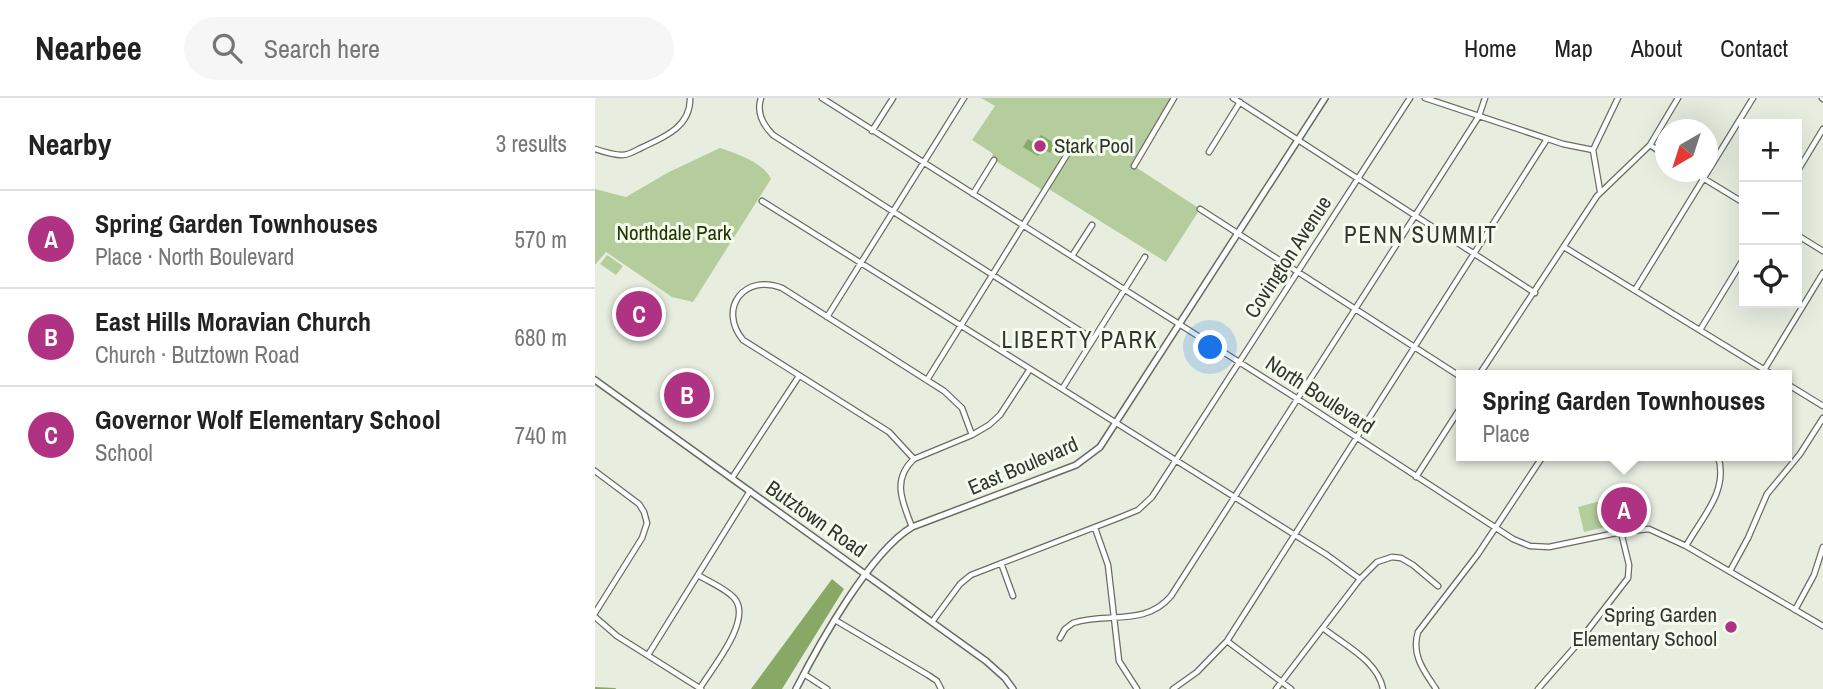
<!DOCTYPE html>
<meta charset="utf-8">
<style>
body{margin:0;font-family:"Archivo Narrow",sans-serif;background:#f6f6f6;color:#222}
.controls{position:absolute;right:21px;top:21px;display:grid;overflow:hidden;border-radius:0px;box-shadow:0 7px 28px #0002}
.controls button{width:63px;height:63px;display:grid;place-items:center;padding:0;border:0;border-bottom:2px solid #e0e0e0;background:#fff;color:#222;font:35px sans-serif}
.compass{position:absolute;left:1060px;top:21px;width:63px;height:63px;border-radius:50%;background:#fff;box-shadow:0 7px 28px #0002;rotate:219deg}
.you{position:absolute;left:616px;top:250px;width:24px;height:24px;margin:-18px;border:5px solid #fff;border-radius:50%;background:#1a73e8;box-shadow:0 0 0 10px #1a73e833}
.badge{display:grid;place-items:center;width:46px;height:46px;border-radius:50%;background:#b03282;color:#fff;font-size:23px;font-weight:700}
.pin{position:absolute;translate:-50% -50%;border:4px solid #fff;box-shadow:0 2px 7px #0006}
.popup{position:absolute;left:861px;top:272px;width:336px;height:91px;box-sizing:border-box;display:grid;place-content:center;border-radius:0px;background:#fff;filter:drop-shadow(0 2px 5px #0005);font-size:23px;white-space:nowrap;color:#767676}
.popup b{font-size:26px;color:#222}
.popup::after{content:'';position:absolute;left:50%;top:100%;margin-left:-14px;border:14px solid transparent;border-top-color:#fff}
.list{margin:0;padding:0;list-style:none}
h2{display:flex;justify-content:space-between;align-items:center;height:91px;margin:0;padding:0 28px;font-size:30px}
h2 small{font-size:23px;font-weight:400;color:#767676}
.list li{display:grid;grid-template-columns:46px 1fr auto;gap:21px;align-items:center;box-sizing:border-box;height:98px;padding:0 28px;border-top:2px solid #e0e0e0}
.list b{display:block;font-size:26px;white-space:nowrap}
.list p{margin:0;font-size:23px;white-space:nowrap;color:#767676}
.list em{font-size:23px;font-style:normal;color:#767676}
.icon{flex:none;width:38px;height:38px;fill:none;stroke:currentColor;stroke-width:2;stroke-linecap:round;stroke-linejoin:round}
.map{position:relative;flex:none;width:1228px;height:591px;overflow:hidden}
header{display:flex;align-items:center;gap:42px;box-sizing:border-box;height:98px;padding:0 35px;background:#fff;border-bottom:2px solid #e0e0e0}
header strong{font-size:33px}
nav{display:flex;gap:38px;margin-inline-start:auto;font-size:24px}
.search{width:490px;height:63px;background:#f6f6f6;display:flex;align-items:center;gap:18px;box-sizing:border-box;padding:0 24px;border-radius:38px;color:#767676;font-size:26px}
main{display:flex}
aside{flex:1;background:#fff}
.map>svg:first-child{display:block}
.green{fill:#b5cd9d}
.water{fill:#88a866}
.lines{fill:none;stroke-linecap:round;stroke-linejoin:round}
.stream{stroke:#88a866;stroke-width:2}
.minor-casing{stroke:#676e61;stroke-width:7}
.tertiary-casing{stroke:#676e61;stroke-width:8}
.minor{stroke:#fff;stroke-width:4.5}
.tertiary{stroke:#fff;stroke-width:5}
.poi-dot{fill:#b03282;stroke:#f4fced;stroke-width:2.5}
.labels{text-anchor:middle;stroke-width:6;stroke-linejoin:round;paint-order:stroke}
.poi-label{font-size:21px;fill:#323530;stroke:#f4fced;text-anchor:start}
.park-label{font-size:21px;fill:#223604;stroke:#f4fced}
.street-label{font-size:21px;fill:#323530;stroke:#f4fced}
.neighbourhood-label{font-size:23px;letter-spacing:2px;fill:#323530;stroke:#f4fced}
</style>
<header>
<strong>Nearbee</strong>
<div class="search"><svg class="icon" aria-label="search" viewBox="0 0 24 24"><circle cx="10" cy="10" r="6"/><path d="M15 15l6 6"/></svg>Search here</div>
<nav><a>Home</a><a>Map</a><a>About</a><a>Contact</a></nav>
</header>
<main>
<aside>
<h2>Nearby<small>3 results</small></h2>
<ul class="list">
<li><span class="badge">A</span><div><b>Spring Garden Townhouses</b><p>Place · North Boulevard</p></div><em>570 m</em></li>
<li><span class="badge">B</span><div><b>East Hills Moravian Church</b><p>Church · Butztown Road</p></div><em>680 m</em></li>
<li><span class="badge">C</span><div><b>Governor Wolf Elementary School</b><p>School</p></div><em>740 m</em></li>
</ul>
</aside>
<div class="map">
<svg width="1228" height="591" viewBox="0 0 1228 591">
<rect width="100%" height="100%" fill="#e7eee0"/>
<path class="green" d="M386 0H579L539 68 605 111 571 164 452 90 449 93 399 62 397 55 377 42 400 8Z
M125 50C142 56 168 64 176 81L98 204 77 199 11 154 0 167V91L31 99 74 74Z
M12 157 28 168 21 177 5 166Z
M1009 402 1015 428 989 434 983 409Z"/>
<path class="water" d="M446 37 461 46 455 55 448 51 443 58 428 49 433 41 440 45Z
M237 481 249 491 187 591H156Z"/>
<g class="lines">
<path class="stream" d="M0 590 20 591"/>
<g class="minor-casing">
<path id="minor" d="M166 0C161 15 168 27 178 37L498 241
M227 0 701 300 918 441 935 448 954 449 1026 434 1054 431 1091 448 1228 528
M638 0 940 195
M830 0 968 46 998 52
M1227 0 1228 1
M277 33 298 0
M1055 47 1070 57
M0 51C9 54 18 57 27 57 35 57 41 52 48 49 70 39 96 28 95 0
M614 54 645 4
M539 68 579 0
M1098 74 1149 105
M1202 74 1228 31
M1005 93 998 52 1023 0
M378 96 399 62
M167 103 732 457 765 481
M605 111 866 279
M1202 137 1228 153
M969 149 1178 277
M477 158 497 127
M1040 192 1158 0
M232 219 369 0
M1105 232 1149 160
M884 277 1002 98 1055 47 1083 0
M1166 277 1228 175
M332 282 473 55
M1192 286 1228 308
M467 291 550 159
M319 361 294 334 148 242C122 210 150 175 187 190L349 293 367 310 377 337
M0 373 44 406 49 414 52 425 47 440 0 515
M821 379 866 309
M137 380 204 278
M317 429C308 405 296 382 319 361L377 337 394 327 405 317 435 271
M500 430 513 467 524 563 542 591
M1091 448C1107 419 1134 393 1123 358
M406 465 418 498
M1135 473 1153 440 1172 396 1205 356 1228 320
M103 477C114 484 132 491 140 501 157 523 117 570 105 590
M1200 512 1219 477 1228 449
M0 519 22 538 106 591
M240 522 333 577 342 583 346 591
M337 524 365 486 376 477 526 419 543 412 557 399 815 0
M728 530C749 547 783 563 788 591
M465 540 470 531 478 525C512 514 550 529 576 498L884 18 890 0
M632 543 696 591
M53 557 155 393
M209 576 232 591
M578 591 602 574 632 543 952 41
M681 591 765 481 782 464 797 459 806 460 818 467 843 488
M841 591C829 573 816 557 823 534L883 456 948 358
M943 591 979 550 1033 480 1034 467 1026 434"/>
</g>
<g class="tertiary-casing">
<path id="tertiary" d="M0 282 391 563 410 580 418 591
M201 591C224 546 275 454 317 429L481 367 505 349 730 0"/>
</g>
<use href="#minor" class="minor"/>
<use href="#tertiary" class="tertiary"/>
</g>
<g class="poi-dot">
<circle cx="445" cy="48" r="7"/>
<circle cx="1136" cy="529" r="7"/>
</g>
<g class="labels">
<g class="poi-label">
<text x="459" y="55">Stark Pool</text>
<text x="1122" y="524" text-anchor="end">Spring Garden<tspan x="1122" dy="24">Elementary School</tspan></text>
</g>
<g class="park-label">
<text x="79" y="142">Northdale Park</text>
</g>
<g class="street-label">
<text transform="translate(693 159) rotate(-57)" y="7">Covington Avenue</text>
<text transform="translate(725 297) rotate(33)" y="7">North Boulevard</text>
<text transform="translate(428 368) rotate(-23)" y="7">East Boulevard</text>
<text transform="translate(221 421) rotate(35)" y="7">Butztown Road</text>
</g>
<g class="neighbourhood-label">
<text x="826" y="145">PENN SUMMIT</text>
<text x="485" y="250">LIBERTY PARK</text>
</g>
</g>
</svg>
<div class="controls">
<button>+</button>
<button>−</button>
<button><svg class="icon" aria-label="locate" viewBox="0 0 24 24"><circle cx="12" cy="12" r="6"/><path d="M12 2v4M12 18v4M2 12h4M18 12h4"/></svg></button>
</div>
<svg class="compass" viewBox="-18 -18 36 36"><path d="M0-13l5 13h-10z" fill="#e53935"/><path d="M0 13l5-13h-10z" fill="#767676"/></svg>
<div class="you"></div>
<div class="pin badge" style="left:1029px;top:412px">A</div>
<div class="popup"><b>Spring Garden Townhouses</b>Place</div>
<div class="pin badge" style="left:92px;top:297px">B</div>
<div class="pin badge" style="left:44px;top:216px">C</div>
</div>
</main>
